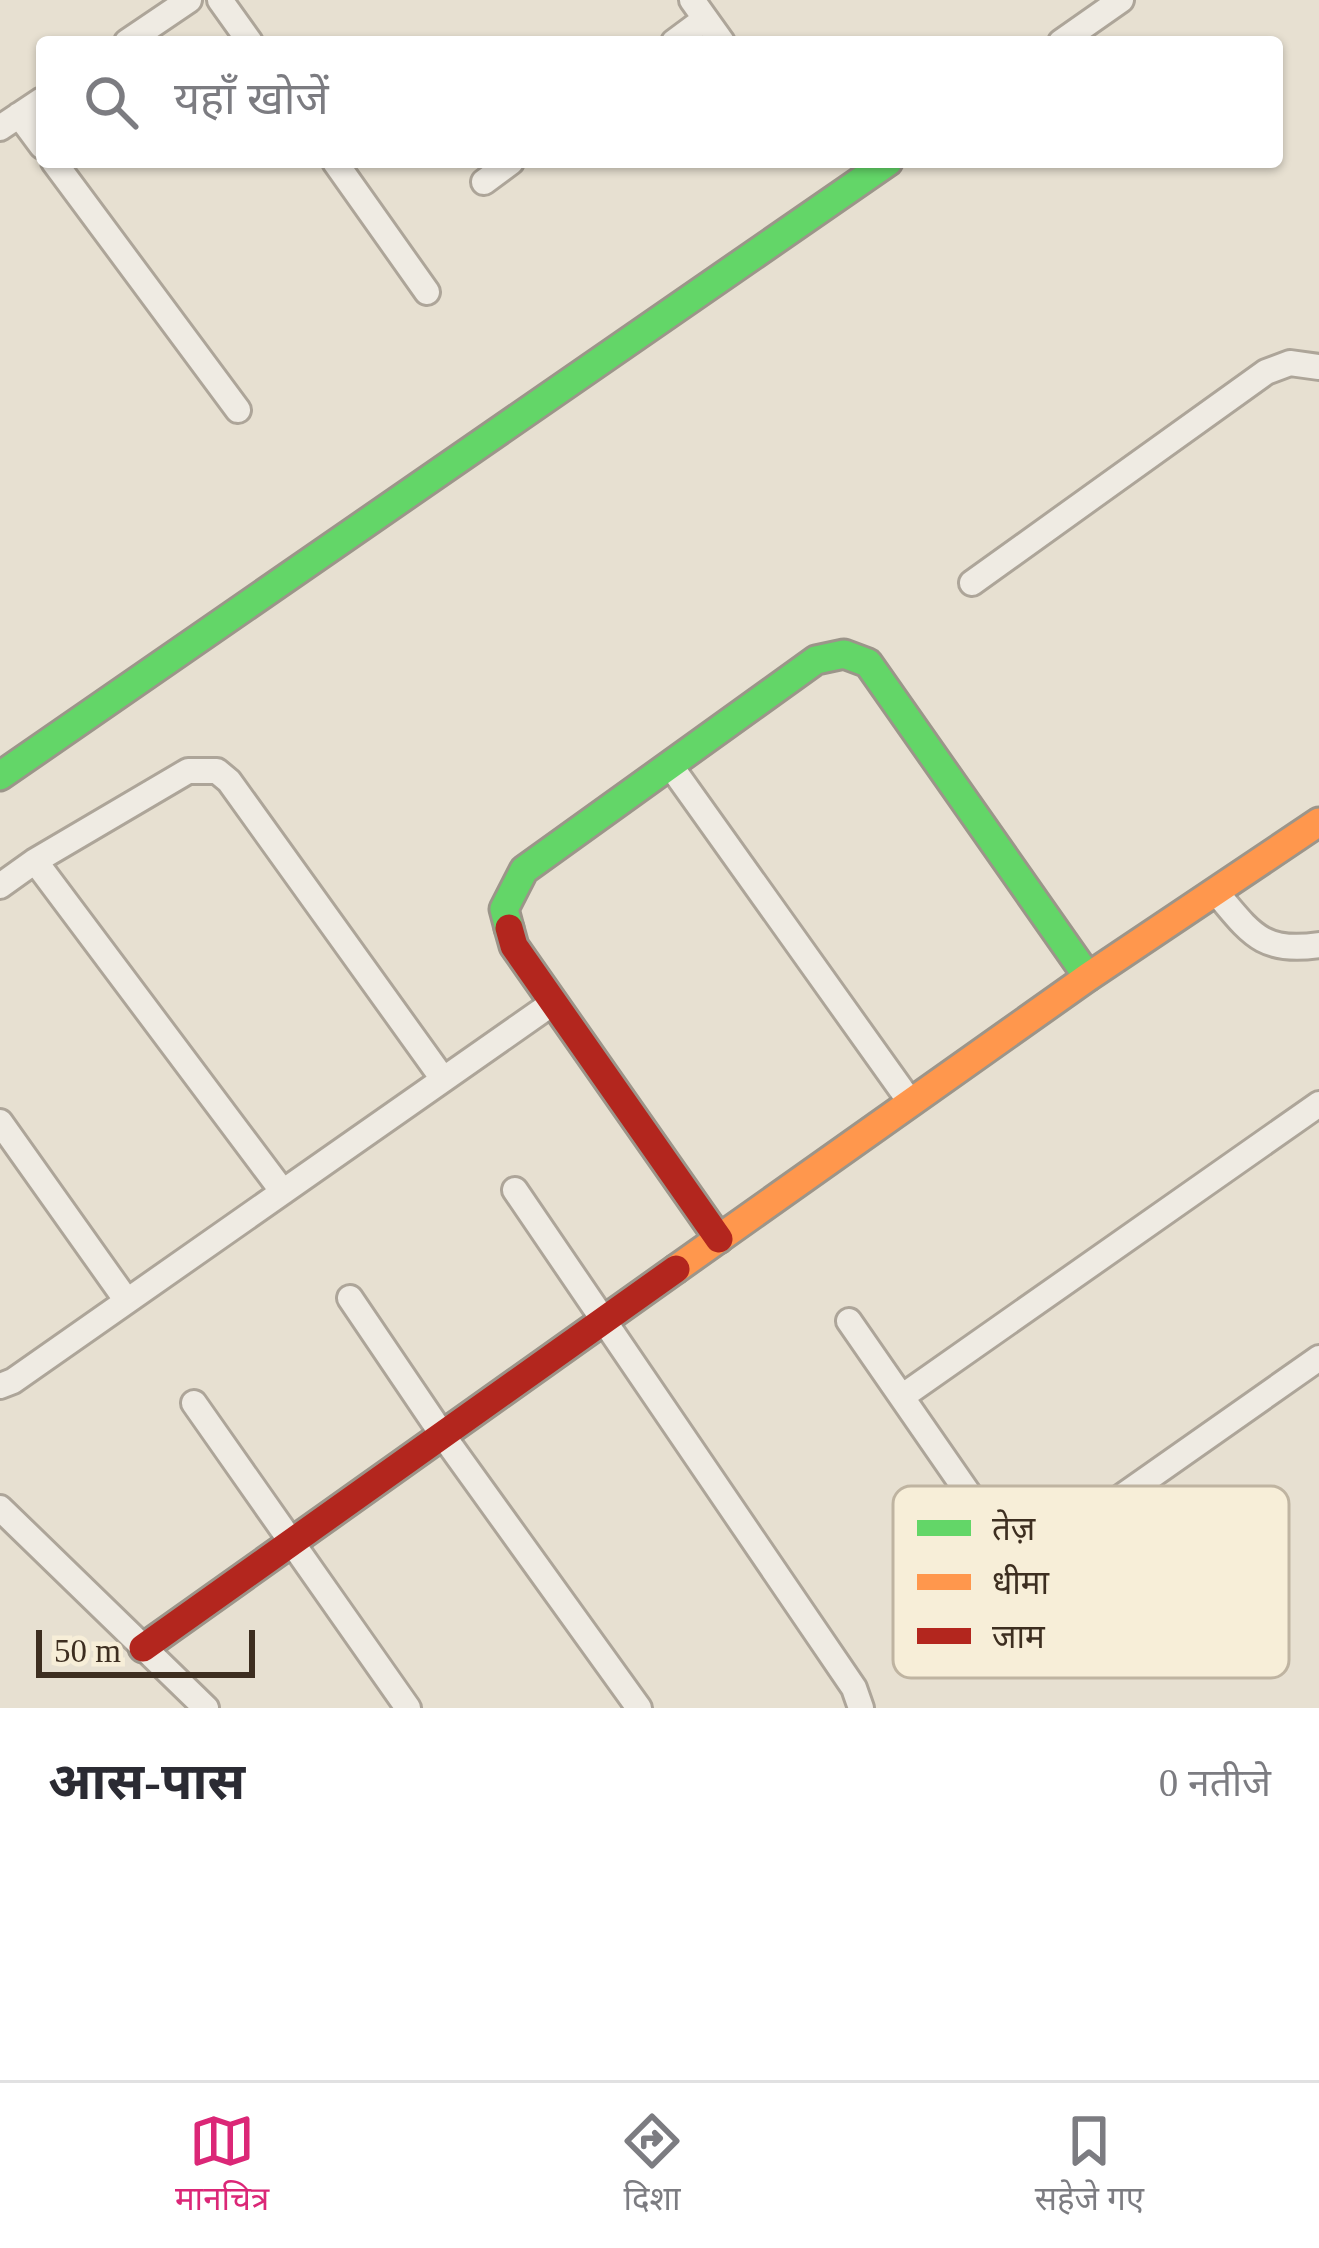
<!DOCTYPE html>
<html lang="hi">
<meta charset="utf-8">
<style>
body{margin:0;font-family:"Times New Roman","Noto Sans Devanagari",serif;background:#f7f7f7;color:#2b2b33}
.scale{position:absolute;left:36px;bottom:30px;width:219px;box-sizing:border-box;padding-left:12px;border:6px solid #3d2e20;border-top:0;font-size:33px;line-height:42px;white-space:nowrap;color:#3d2e20;-webkit-text-stroke:9px #f7eed8;paint-order:stroke}
.list{margin:0;padding:0;list-style:none}
h2{display:flex;justify-content:space-between;align-items:center;height:156px;margin:0;padding:0 48px;font-size:51px}
h2 small{font-size:39px;font-weight:400;color:#7c7c81}
.icon{flex:none;width:66px;height:66px;fill:none;stroke:currentColor;stroke-width:2;stroke-linecap:round;stroke-linejoin:round}
.map{position:relative;flex:none;width:1319px;height:1708px;overflow:hidden}
.search{position:absolute;background:#fff;box-shadow:0 3px 9px #0004;left:36px;right:36px;top:36px;height:132px;display:flex;align-items:center;gap:30px;box-sizing:border-box;padding:0 42px;border-radius:12px;color:#7c7c81;font-size:45px}
.sheet{height:372px;background:#fff}
nav{display:flex;justify-content:space-around;align-items:center;box-sizing:border-box;height:168px;border-top:3px solid #e1e1e2;background:#fff;font-size:33px;color:#7c7c81}
nav a{display:grid;justify-items:center;gap:6px}
nav .on{color:#db2777}
.map>svg:first-child{display:block}
.lines{fill:none;stroke-linecap:round;stroke-linejoin:round}
.street-casing{stroke:#ada599;stroke-width:30}
.fast-casing{stroke:#9c958a;stroke-width:33}
.slow-casing{stroke:#9c958a;stroke-width:33}
.jam-casing{stroke:#9c958a;stroke-width:33}
.street{stroke:#efebe3;stroke-width:24}
.fast{stroke:#63d668;stroke-width:27}
.slow{stroke:#ff974d;stroke-width:27}
.jam{stroke:#b3261e;stroke-width:27}
.key{fill:#f7eed8;stroke:#bfb4a1;stroke-width:3}
.key-label{font-size:33px;fill:#3d2e20}
</style>
<div class="map">
<svg width="1319" height="1708" viewBox="0 0 1319 1708">
<rect width="100%" height="100%" fill="#e7e0d1"/>
<g class="lines">
<g class="street-casing">
<path id="street" d="M220 0 250 42
M692 0 722 42
M127 42 189 0
M674 42 705 19
M1061 42 1121 0
M19 115 42 146
M0 128 42 100
M54 162 238 410
M335 162 427 292
M484 182 511 162
M972 583 1266 372 1290 363 1319 367
M670 765 911 1103
M35 861 283 1192
M0 886 35 861 188 771H217L229 781 443 1079
M1215 891C1250 932 1261 954 1319 945
M0 1122 127 1301
M515 1190 854 1688 861 1708
M350 1298 444 1437 639 1708
M849 1321 1020 1568
M0 1386 13 1381 554 1002
M903 1396 1319 1104
M194 1403 408 1708
M0 1508 206 1708
M962 1609 1319 1358"/>
</g>
<g class="fast-casing">
<path id="fast" d="M0 776 888 162
M509 928 504 909 524 870 816 660 844 654 868 663 1088 977"/>
</g>
<g class="slow-casing">
<path id="slow" d="M676 1269 1088 977 1319 822"/>
</g>
<g class="jam-casing">
<path id="jam" d="M509 928 514 946 719 1239
M143 1648 676 1269"/>
</g>
<use href="#street" class="street"/>
<use href="#fast" class="fast"/>
<use href="#slow" class="slow"/>
<use href="#jam" class="jam"/>
</g>
<rect x="893" y="1486" width="396" height="192" rx="18" class="key"/>
<rect x="917" y="1520" width="54" height="16" fill="#63d668"/>
<rect x="917" y="1574" width="54" height="16" fill="#ff974d"/>
<rect x="917" y="1628" width="54" height="16" fill="#b3261e"/>
<g class="key-label">
<text x="992" y="1540">तेज़</text>
<text x="992" y="1594">धीमा</text>
<text x="992" y="1648">जाम</text>
</g>
</svg>
<div class="scale">50 m</div>
<div class="search"><svg class="icon" aria-label="search" viewBox="0 0 24 24"><circle cx="10" cy="10" r="6"/><path d="M15 15l6 6"/></svg>यहाँ खोजें</div>
</div>
<section class="sheet">
<h2>आस-पास<small>0 नतीजे</small></h2>
<ul class="list">
</ul>
</section>
<nav>
<a class="on"><svg class="icon" aria-label="map" viewBox="0 0 24 24"><path d="M3 6l6-2 6 2 6-2v14l-6 2-6-2-6 2zM9 4v14M15 6v14"/></svg>मानचित्र</a>
<a><svg class="icon" aria-label="directions" viewBox="0 0 24 24"><path d="M12 3l9 9-9 9-9-9zM9 14v-3h6M13 9l2 2-2 2"/></svg>दिशा</a>
<a><svg class="icon" aria-label="saved" viewBox="0 0 24 24"><path d="M7 4h10v16l-5-4-5 4z"/></svg>सहेजे गए</a>
</nav>
